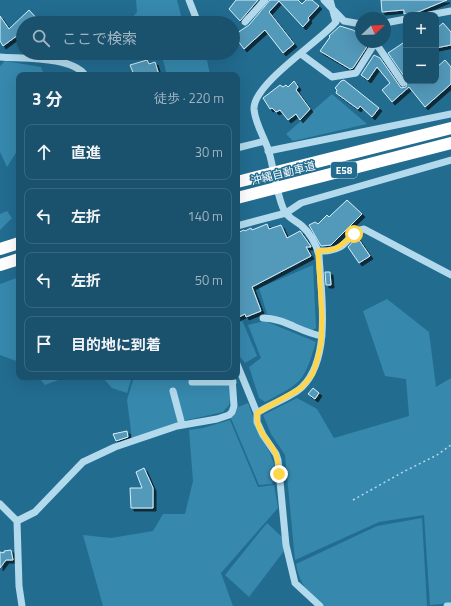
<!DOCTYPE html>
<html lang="ja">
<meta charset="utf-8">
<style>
body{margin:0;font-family:"Titillium Web","Noto Sans JP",sans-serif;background:#275b74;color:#f1f3f6}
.controls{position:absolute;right:12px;top:12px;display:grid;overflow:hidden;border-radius:8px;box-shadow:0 4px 16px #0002}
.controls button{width:36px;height:36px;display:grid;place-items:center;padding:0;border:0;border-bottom:1px solid #38687f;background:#1a516c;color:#f1f3f6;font:20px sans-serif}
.compass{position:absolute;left:355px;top:12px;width:36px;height:36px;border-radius:50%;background:#1a516c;box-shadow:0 4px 16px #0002;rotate:67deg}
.stop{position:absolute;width:12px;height:12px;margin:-9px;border:3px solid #ffd54a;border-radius:50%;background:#fff}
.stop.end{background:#ffd54a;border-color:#fff;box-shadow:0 1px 4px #0008}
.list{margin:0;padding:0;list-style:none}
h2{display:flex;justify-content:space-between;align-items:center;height:52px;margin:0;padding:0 16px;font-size:17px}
h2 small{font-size:13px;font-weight:400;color:#9fb5c2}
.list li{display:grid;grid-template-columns:26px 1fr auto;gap:12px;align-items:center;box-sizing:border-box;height:56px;margin:0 8px 8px;padding:0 8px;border:1px solid #38687f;border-radius:8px}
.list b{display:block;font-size:15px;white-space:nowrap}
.list em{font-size:13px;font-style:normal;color:#9fb5c2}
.icon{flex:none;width:22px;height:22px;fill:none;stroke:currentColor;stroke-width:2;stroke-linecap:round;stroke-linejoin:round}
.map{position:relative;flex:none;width:451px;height:606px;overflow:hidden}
.search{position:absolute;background:#1a516c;box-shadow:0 4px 16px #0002;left:16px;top:16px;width:224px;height:44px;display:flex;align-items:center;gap:10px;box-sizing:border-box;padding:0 14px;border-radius:22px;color:#9fb5c2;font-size:15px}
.panel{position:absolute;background:#1a516c;box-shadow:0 4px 16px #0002;left:16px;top:72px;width:224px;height:308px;border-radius:8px}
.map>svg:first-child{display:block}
.green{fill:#3688ad}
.building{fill:#5399ba;stroke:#d8eff9;filter:url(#shadow)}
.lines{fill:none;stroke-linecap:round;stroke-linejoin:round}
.path{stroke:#b2daec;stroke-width:1.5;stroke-dasharray:2 3;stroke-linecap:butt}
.minor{stroke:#b2daec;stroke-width:7}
.highway{stroke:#fff;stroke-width:12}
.route{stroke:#ffd54a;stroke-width:5}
.labels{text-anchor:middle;stroke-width:3;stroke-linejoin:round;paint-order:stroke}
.shield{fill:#226c90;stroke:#bdd3de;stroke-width:1}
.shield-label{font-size:10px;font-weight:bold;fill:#fff}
.street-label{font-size:11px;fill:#fff;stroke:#226c90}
</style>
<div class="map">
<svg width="451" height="606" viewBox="0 0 451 606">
<defs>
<filter id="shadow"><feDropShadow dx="3" dy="3" stdDeviation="0" flood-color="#0009"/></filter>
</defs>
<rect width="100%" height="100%" fill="#226c90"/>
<path class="green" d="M136 0H177L183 23H128L137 12Z
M107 53H152L116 58Z
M161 53H201L207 60 210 75H167Z
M5 61 41 67 44 75H19V148L7 167 0 152V66Z
M332 94 367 124 293 141 286 134Z
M7 211 12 218 0 230V214Z
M313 265 316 328 312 331 291 321 267 314 259 288Z
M19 277V362L0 355V284Z
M387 299 429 332 436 387 451 378V603L430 605 424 515 379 522 295 560 285 455 271 434 263 415 297 398 317 409 334 438 409 416 406 379 385 376 363 311Z
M237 313 242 320 257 356 245 363 237 353Z
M265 321 316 342C304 382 302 383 265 402L259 398 249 367 261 358 248 325Z
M38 377H66L45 385Z
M102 377H132L127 393 112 388Z
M134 377H228L231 394 229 405 223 412 178 422 132 439 127 400Z
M248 403 262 440 270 453 277 473 272 484 259 485 230 416 238 407Z
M230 420 258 487 274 485 278 508 221 573 233 606H103L83 535 111 538 153 531 163 514H185L193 481 189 430 203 428Z
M422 518 427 606H325C309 595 299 584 296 564L377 526Z
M267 523 282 537 284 551 249 597 225 575Z"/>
<path class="building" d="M236 0H258L240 21 229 9Z
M270 0H298L302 4 306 0H312L319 6 308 18 309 20 303 27 279 1 269 12 294 44 283 53 265 30 244 49 238 41 239 36 237 33 249 25Z
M381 0H447L418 12 404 14V10L382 12Z
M29 10 41 23H23V40L18 35 3 46 0 41V16L9 29Z
M443 23 451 32V45L436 48V29Z
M340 26 353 30 361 35V42H370L353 68 350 69 320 51 330 37 329 36Z
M406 41V79L388 53Z
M374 55 380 58 401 88 406 87 407 81H436V68L445 60 451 67V84L425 107 409 87 392 102 382 90 390 83 377 67 368 80 361 75Z
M147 60 149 64 155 62 159 75H134L130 65Z
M344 80 379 108 372 117 360 106 358 109 336 93 337 90 335 88 341 81Z
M294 81 298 87 296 90 310 109 300 120 296 114 288 120 280 110 276 112 272 108 270 109 263 98 280 85 283 87 286 85 288 87Z
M347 200 362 214 331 245 321 246 309 225 315 222 318 224 327 215 329 217Z
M267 224 269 229 281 225 287 238 300 231 310 245 311 247H306L311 256 252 287 261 311 246 317 245 314 237 318V233L244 230 245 231 251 228 252 230Z
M357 237 370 256 359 263 348 247Z
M325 272H330L331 285H326Z
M313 388 319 393 315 399 308 394Z
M127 431 128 437 116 441 113 434Z
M144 468 153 488V508H131L130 488H142L136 472Z
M11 550 13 560H6L0 568V552L4 553V551Z"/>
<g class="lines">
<path class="path" d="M353 500 403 472 437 455 451 445"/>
<path class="minor" d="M189 0 198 23
M324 0 344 21 361 24
M429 15 451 11
M245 22 265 0
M385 23 406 19
M375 42 403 83
M301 54 332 77 356 73 375 43
M0 57C23 59 71 56 85 75
M237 148 265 141
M268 151 451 114
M237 226 286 213 301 203 451 160
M318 251C326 251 333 251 340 247 349 242 352 230 364 229L451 275
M263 318C284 318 302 333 322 336
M237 364 257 413V422L263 435 276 454 278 460 286 545 295 583 320 606
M192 382H233
M173 391 182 425
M257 413C270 404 292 397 302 387 332 358 321 293 319 255 316 244 310 233 302 226 295 220 287 218 283 208 276 191 274 170 269 152 265 138 255 124 254 109 253 84 319 42 336 22L330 0
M0 504 17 521 19 586 22 606
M17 521 35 512 83 462 115 447 177 426 217 419 229 415 232 412 234 406 232 377
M447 606H451"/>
<path class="highway" d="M237 182 451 128
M237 198 451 143
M0 249 19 243
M0 265 19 259"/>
</g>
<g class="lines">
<path class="route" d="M279 474C278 467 278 459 275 452 267 437 256 432 257 413L301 388 312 375 316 364 321 344 322 317 318 251C339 251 339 246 354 234"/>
</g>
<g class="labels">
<rect class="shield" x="331" y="162" width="26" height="16" rx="3"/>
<g class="shield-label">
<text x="344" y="174">E58</text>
</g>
<g class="street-label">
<text transform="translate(283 173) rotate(-14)" y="4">沖縄自動車道</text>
</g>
</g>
</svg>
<div class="controls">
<button>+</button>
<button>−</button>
</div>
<svg class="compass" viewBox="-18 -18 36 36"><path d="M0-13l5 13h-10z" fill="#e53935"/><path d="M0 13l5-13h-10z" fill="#9fb5c2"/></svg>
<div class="stop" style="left:354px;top:234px"></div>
<div class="stop end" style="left:279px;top:474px"></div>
<div class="search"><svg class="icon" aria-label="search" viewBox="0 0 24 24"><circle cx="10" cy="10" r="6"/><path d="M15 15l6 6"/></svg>ここで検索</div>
<section class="panel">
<h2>3 分<small>徒歩 · 220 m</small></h2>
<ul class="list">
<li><svg class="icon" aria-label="ahead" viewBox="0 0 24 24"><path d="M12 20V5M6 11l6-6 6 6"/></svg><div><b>直進</b></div><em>30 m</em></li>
<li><svg class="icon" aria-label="left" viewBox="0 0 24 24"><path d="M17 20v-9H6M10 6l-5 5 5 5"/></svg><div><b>左折</b></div><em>140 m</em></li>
<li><svg class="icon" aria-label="left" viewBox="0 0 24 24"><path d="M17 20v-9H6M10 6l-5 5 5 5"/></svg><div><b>左折</b></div><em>50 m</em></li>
<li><svg class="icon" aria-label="arrive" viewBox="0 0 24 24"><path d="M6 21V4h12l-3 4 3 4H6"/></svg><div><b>目的地に到着</b></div></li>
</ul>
</section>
</div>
